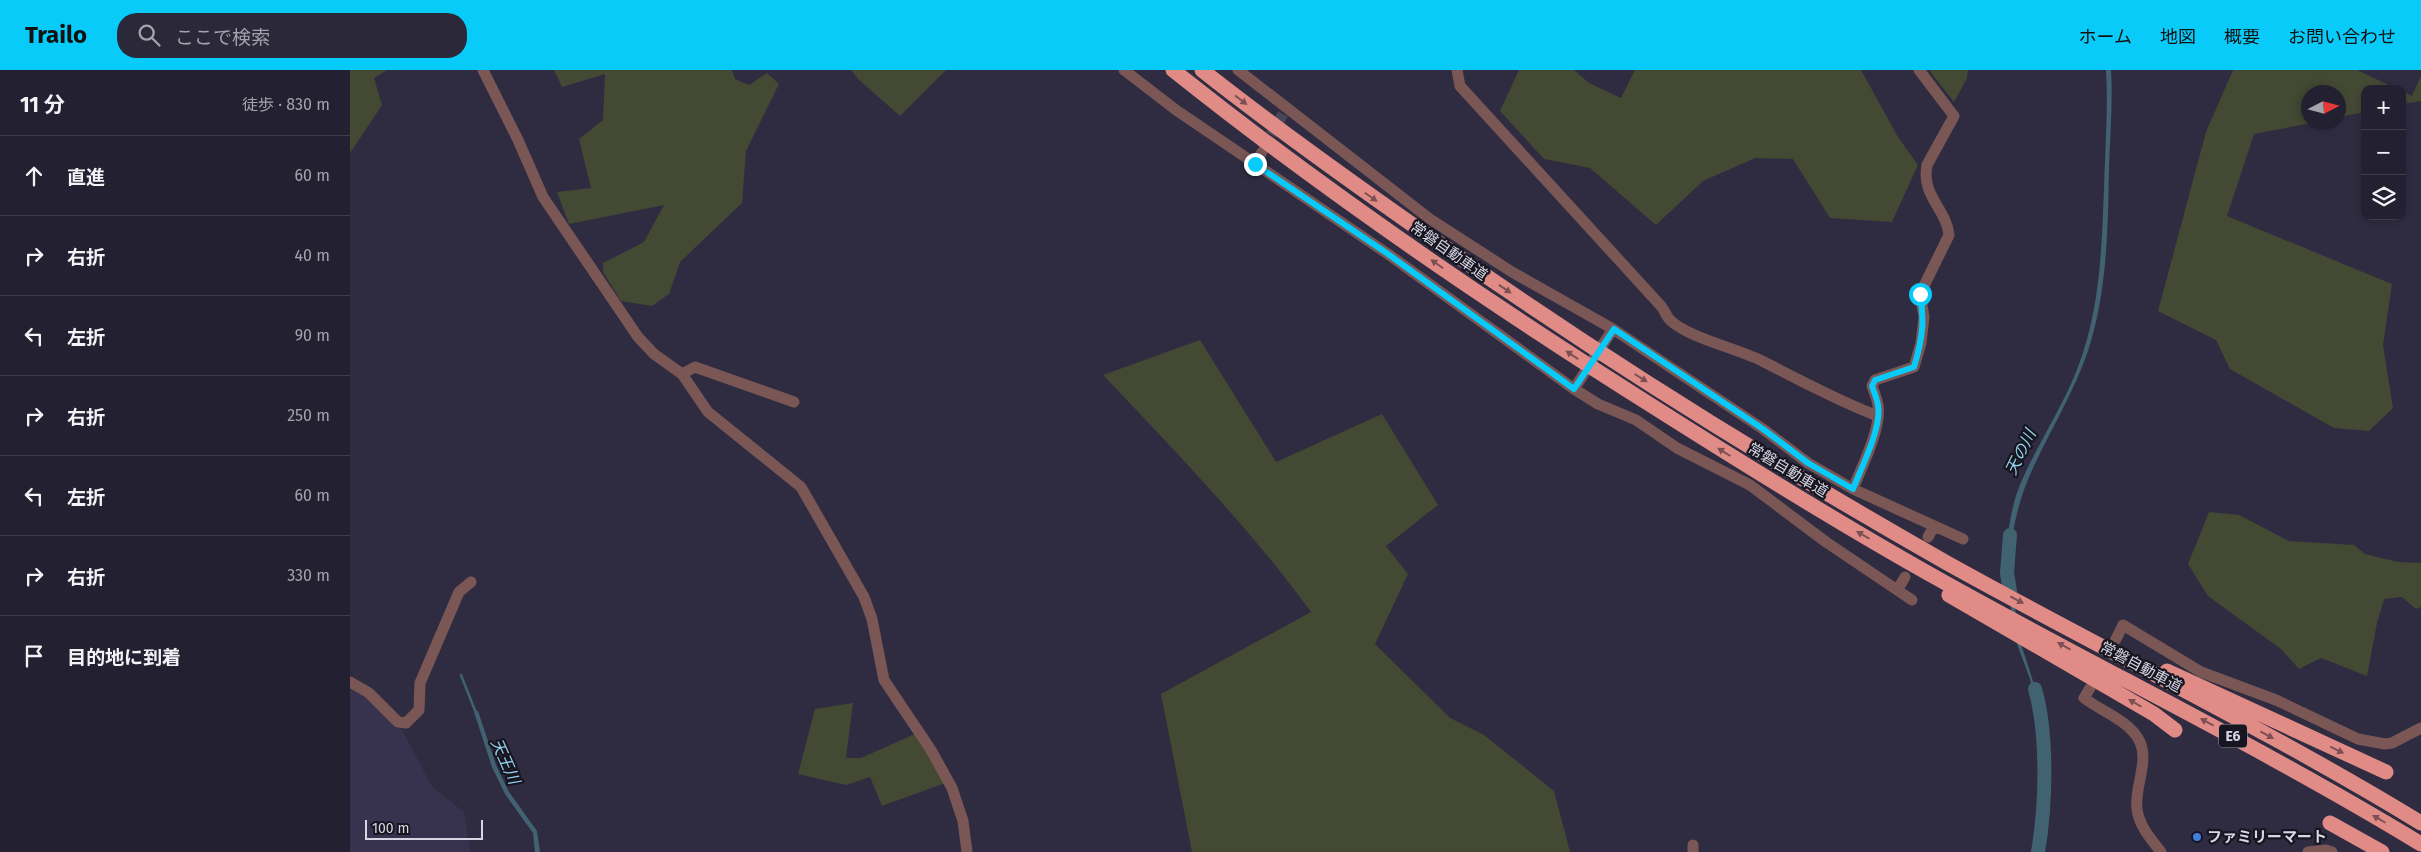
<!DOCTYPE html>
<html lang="ja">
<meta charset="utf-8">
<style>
body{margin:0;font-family:"Fira Sans","Noto Sans JP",sans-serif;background:#2b2939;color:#f1f3f6}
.controls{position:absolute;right:15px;top:15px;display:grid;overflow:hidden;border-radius:10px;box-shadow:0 2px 8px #0003}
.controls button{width:45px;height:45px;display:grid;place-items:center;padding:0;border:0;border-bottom:1px solid #403e4d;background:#232131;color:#f1f3f6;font:25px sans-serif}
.compass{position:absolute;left:1951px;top:15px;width:45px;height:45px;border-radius:50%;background:#232131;box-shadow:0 2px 8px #0003;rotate:84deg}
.scale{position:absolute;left:15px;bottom:12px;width:118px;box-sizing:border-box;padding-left:5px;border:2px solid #d7d6e4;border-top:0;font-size:14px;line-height:18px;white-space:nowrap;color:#d7d6e4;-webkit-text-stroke:4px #171620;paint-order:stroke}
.stop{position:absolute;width:15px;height:15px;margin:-11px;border:4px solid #08cbf9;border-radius:50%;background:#fff}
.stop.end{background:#08cbf9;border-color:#fff;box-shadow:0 1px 5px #0008}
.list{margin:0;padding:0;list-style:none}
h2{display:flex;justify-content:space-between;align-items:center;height:65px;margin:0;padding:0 20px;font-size:21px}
h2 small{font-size:16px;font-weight:400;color:#a3a3ab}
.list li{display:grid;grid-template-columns:32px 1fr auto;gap:15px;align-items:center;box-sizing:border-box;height:80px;padding:0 20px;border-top:1px solid #403e4d}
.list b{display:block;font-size:19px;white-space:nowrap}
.list em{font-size:16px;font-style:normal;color:#a3a3ab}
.icon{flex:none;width:28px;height:28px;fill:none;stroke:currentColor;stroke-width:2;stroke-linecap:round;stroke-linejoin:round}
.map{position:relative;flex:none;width:2071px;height:782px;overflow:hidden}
header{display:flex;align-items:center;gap:30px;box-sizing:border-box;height:70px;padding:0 25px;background:#08cbf9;color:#111}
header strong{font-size:24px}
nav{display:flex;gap:28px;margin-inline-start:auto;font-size:18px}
.search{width:350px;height:45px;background:#2b2939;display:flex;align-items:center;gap:12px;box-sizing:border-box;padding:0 18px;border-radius:20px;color:#a3a3ab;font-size:19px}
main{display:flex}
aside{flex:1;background:#232131}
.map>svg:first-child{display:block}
.built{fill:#37334e}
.green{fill:#434933}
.water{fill:#416270}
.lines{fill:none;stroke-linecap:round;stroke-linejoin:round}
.stream{stroke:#416270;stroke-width:2.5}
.river{stroke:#416270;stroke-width:14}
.minor-tunnel{stroke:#484659;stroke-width:11;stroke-dasharray:11 5.5;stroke-linecap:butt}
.minor{stroke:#7a5755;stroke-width:11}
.highway{stroke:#e08b86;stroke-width:15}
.oneway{fill:#7c5053}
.route{stroke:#08cbf9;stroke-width:6}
.shop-dot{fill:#3f7fe0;stroke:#171620;stroke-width:2}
.labels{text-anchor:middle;stroke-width:4.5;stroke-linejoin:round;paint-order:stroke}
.shield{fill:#171620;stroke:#9d9ca9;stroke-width:1}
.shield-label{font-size:14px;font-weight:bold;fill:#d7d6e4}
.street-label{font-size:15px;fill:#d7d6e4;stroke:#171620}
.poi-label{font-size:15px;font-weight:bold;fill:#d7d6e4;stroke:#171620;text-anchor:start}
.water-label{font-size:16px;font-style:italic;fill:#93d1ed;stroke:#171620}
</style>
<header>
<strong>Trailo</strong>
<div class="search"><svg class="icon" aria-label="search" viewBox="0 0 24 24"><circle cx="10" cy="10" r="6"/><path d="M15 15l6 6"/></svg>ここで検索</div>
<nav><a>ホーム</a><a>地図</a><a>概要</a><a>お問い合わせ</a></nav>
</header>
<main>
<aside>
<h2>11 分<small>徒歩 · 830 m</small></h2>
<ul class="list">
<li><svg class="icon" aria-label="ahead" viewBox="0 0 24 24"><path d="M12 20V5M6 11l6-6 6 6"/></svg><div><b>直進</b></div><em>60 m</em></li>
<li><svg class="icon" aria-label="right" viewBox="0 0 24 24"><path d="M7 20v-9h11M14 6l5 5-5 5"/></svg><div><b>右折</b></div><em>40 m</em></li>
<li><svg class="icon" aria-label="left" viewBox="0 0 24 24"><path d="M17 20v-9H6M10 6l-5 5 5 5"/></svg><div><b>左折</b></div><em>90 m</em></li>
<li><svg class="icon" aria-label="right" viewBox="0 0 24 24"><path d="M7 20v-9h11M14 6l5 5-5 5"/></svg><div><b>右折</b></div><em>250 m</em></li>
<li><svg class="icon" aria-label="left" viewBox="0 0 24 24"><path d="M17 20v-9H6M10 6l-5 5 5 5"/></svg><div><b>左折</b></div><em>60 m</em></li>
<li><svg class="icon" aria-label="right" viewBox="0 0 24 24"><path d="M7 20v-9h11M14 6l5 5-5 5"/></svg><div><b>右折</b></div><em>330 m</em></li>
<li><svg class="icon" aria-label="arrive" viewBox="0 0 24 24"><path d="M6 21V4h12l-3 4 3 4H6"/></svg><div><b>目的地に到着</b></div></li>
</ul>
</aside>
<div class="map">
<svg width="2071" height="782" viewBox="0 0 2071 782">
<rect width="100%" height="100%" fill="#2f2c41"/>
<path class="built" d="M0 616 33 640 53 661 82 717 114 742 120 782H0Z"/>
<path class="green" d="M0 0H37L24 8 32 35 0 83Z
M204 0H382L385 9 399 15 417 3 429 14 396 81 392 133 330 192 319 224 302 236 271 231 253 202V193L294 172 314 135 219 154 207 122 241 118 229 69 253 50 255 4 212 17Z
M501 0H596L550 46 508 9Z
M1169 0H1224L1239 13 1271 28 1285 0H1511L1548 67 1568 95 1542 152 1480 148 1443 89 1405 88 1353 111 1306 155 1240 98 1194 89 1150 41Z
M1579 0H1618L1617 8 1604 32Z
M1883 0H2007L2047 19H2015V42L1989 47 1988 22H1958V52L1961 53 1904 64 1877 146 2042 214 2033 275 2043 338 2019 361 1984 358 1880 299 1866 270 1808 241 1856 62Z
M2071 6V31L2052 34V21L2062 26Z
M850 270 926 392 1032 344 1088 435 1036 476 1058 504 1025 574 1100 648 1134 665 1204 721 1220 782H842L811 624 961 542C899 457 825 381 753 305Z
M1859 442 1889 445 1939 471 2004 475 2015 484 2048 492 2071 493V537L2066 539 2052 527 2034 529 2027 553 2017 606 1971 588 1949 599 1931 579 1858 526 1838 494Z
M503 633 496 688H511L567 663 595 713 532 736 520 707 496 715 448 704 465 639Z"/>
<path class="water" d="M1756 0H1761C1763 33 1760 65 1759 98 1758 159 1757 223 1738 281 1724 322 1701 359 1683 398 1670 426 1663 454 1660 485L1656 484C1658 461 1661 438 1669 417 1686 376 1712 339 1728 297 1753 232 1752 160 1755 91 1756 61 1758 30 1756 0Z
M1655 503H1659L1671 574 1691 636 1687 637 1680 609 1667 574Z
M128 641 146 695 159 722 187 761 190 782H185L183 763 155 724 142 697 124 642Z"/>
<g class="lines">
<path class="stream" d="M111 605 126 643"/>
<path class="river" d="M1660 521 1657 503 1660 465
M1685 619C1698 664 1696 736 1688 782"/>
<path class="minor-tunnel" d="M913 79 933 44"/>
<path class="minor" d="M133 0 168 70 193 127 288 267 304 284 332 304 358 342 451 417 514 527 522 549 534 610 581 680 602 718 613 751 617 782
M774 0 826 40 1038 184 1224 319 1248 334 1286 350 1327 378 1400 415 1476 472 1562 530
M888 0 1080 149 1162 202 1263 259 1413 359 1458 393 1503 419 1613 469
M1107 0 1110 16 1311 236C1314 240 1316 245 1319 249 1337 268 1390 279 1414 292 1452 311 1488 331 1528 346
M905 94 912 82
M332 304 345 297 444 332
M1224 319 1263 259
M1503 419C1511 398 1532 358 1528 335 1527 329 1524 322 1522 316L1525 310 1564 297 1571 273 1574 247 1570 224 1599 165C1596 138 1571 126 1577 95L1604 46 1569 0
M1578 467 1584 456
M1548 519 1555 507
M1766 569 1773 555 1851 602 1926 630 2008 669 2035 674 2042 673 2071 658
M0 612 19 623 48 652 56 653 69 640 70 613 109 522 121 512
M1740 618 1734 628C1751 641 1778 650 1789 670 1800 691 1784 717 1787 739 1789 756 1801 769 1811 782
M1343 775V782
M1958 782 1976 780 1982 782"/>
<path class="highway" d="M823 0C977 123 1140 234 1307 339 1400 398 1495 457 1592 511 1751 600 1915 679 2071 774
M852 0C933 64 1018 124 1103 183 1262 294 1428 397 1597 493 1755 581 1917 659 2071 753
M1599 525 1804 644 1825 660
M1817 601 2036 702
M1980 753 2032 782"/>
</g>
<defs><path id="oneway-solid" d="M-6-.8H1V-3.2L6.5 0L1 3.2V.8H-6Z" transform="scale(1.25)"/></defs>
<g class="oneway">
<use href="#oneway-solid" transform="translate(891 30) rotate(37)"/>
<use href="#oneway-solid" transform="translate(1021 127) rotate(35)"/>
<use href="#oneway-solid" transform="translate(1087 194) rotate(-145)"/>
<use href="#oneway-solid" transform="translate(1155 219) rotate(34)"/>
<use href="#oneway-solid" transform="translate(1222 285) rotate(-146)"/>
<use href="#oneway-solid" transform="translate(1291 308) rotate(32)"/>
<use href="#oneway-solid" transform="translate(1374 382) rotate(-148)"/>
<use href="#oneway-solid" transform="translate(1513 465) rotate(-150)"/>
<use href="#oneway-solid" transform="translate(1667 530) rotate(28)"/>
<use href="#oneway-solid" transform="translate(1714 576) rotate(-151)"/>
<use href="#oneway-solid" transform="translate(1785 633) rotate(-150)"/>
<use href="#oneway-solid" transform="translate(1857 652) rotate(-152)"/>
<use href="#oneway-solid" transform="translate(1917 665) rotate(29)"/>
<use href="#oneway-solid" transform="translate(1987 680) rotate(26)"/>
<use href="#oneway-solid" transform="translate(2029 749) rotate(-150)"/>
</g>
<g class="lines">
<path class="route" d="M905 94 1038 184 1224 319 1264 259 1413 359 1458 393 1503 419C1511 398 1532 358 1528 335 1527 329 1524 322 1522 316L1525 310 1564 297C1572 270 1575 252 1570 224"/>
</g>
<circle class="shop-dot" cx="1847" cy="767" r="5"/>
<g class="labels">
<rect class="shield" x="1869" y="654.5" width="28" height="23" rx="4"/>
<g class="shield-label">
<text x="1883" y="671">E6</text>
</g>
<g class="street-label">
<text transform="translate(1099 181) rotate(35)" y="5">常磐自動車道</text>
<text transform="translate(1438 400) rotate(31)" y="5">常磐自動車道</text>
<text transform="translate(1791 597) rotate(28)" y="5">常磐自動車道</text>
</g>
<g class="poi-label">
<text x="1857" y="772">ファミリーマート</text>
</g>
<g class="water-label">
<text transform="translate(1670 382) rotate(-64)" y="6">天の川</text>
<text transform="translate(156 691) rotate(66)" y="6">天王川</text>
</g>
</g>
</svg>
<div class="controls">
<button>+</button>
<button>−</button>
<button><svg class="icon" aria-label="layers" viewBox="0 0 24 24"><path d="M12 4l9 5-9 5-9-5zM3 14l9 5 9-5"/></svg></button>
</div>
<svg class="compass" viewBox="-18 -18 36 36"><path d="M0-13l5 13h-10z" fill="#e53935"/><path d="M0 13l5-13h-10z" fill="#a3a3ab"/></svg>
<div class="scale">100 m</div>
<div class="stop" style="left:1570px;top:224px"></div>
<div class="stop end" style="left:905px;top:94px"></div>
</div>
</main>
